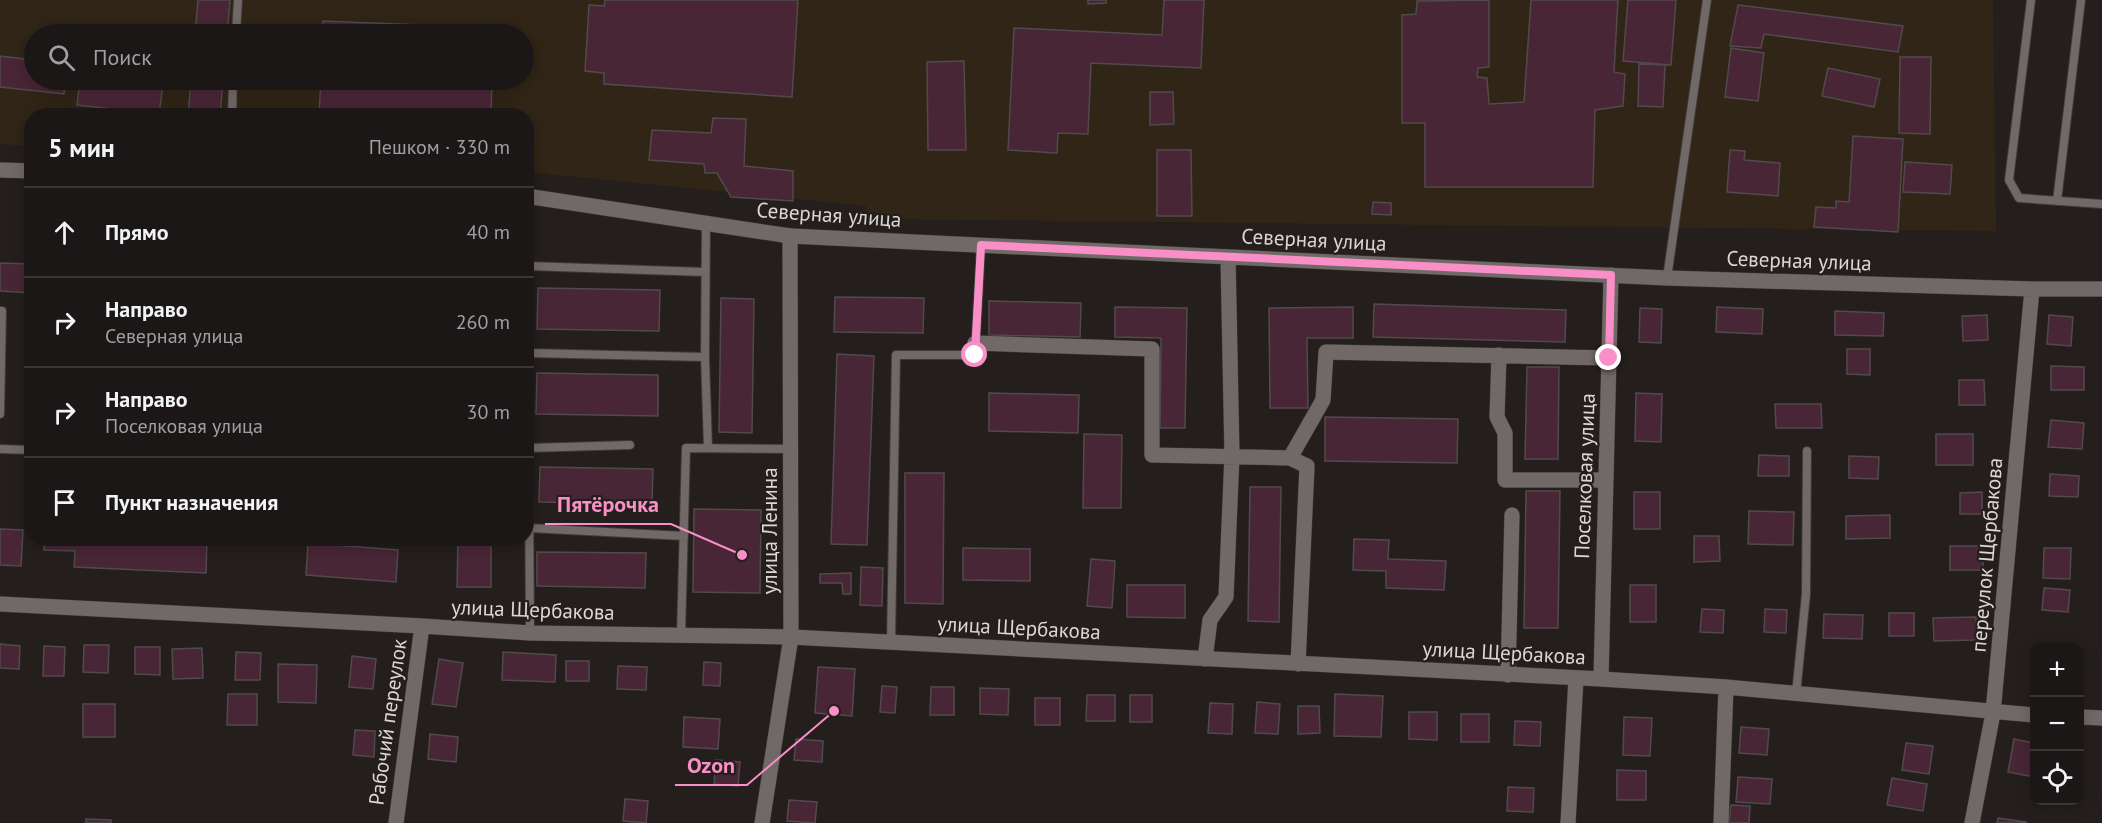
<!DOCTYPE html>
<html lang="ru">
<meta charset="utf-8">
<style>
body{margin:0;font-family:"PT Sans",sans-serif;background:#282423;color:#f1f3f6}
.controls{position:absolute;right:18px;bottom:18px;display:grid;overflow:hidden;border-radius:12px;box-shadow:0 3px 15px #0003}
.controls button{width:54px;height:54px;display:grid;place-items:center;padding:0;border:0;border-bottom:2px solid #393635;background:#1b1716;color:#f1f3f6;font:30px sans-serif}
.stop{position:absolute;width:18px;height:18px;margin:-14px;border:4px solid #fa8fc8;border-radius:50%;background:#fff}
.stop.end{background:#fa8fc8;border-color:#fff;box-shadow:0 2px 6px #0008}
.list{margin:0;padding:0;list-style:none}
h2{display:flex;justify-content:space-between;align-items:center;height:78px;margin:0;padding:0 24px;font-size:26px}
h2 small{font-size:20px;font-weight:400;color:#a09fa1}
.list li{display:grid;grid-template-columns:39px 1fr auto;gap:18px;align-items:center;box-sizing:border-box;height:90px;padding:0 24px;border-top:2px solid #393635}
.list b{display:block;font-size:22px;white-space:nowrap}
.list p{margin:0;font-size:20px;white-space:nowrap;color:#a09fa1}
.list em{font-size:20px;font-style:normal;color:#a09fa1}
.icon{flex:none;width:33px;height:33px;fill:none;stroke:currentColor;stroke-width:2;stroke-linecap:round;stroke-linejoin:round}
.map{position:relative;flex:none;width:2102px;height:823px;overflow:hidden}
.search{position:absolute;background:#1b1716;box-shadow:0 3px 15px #0003;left:24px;top:24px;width:510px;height:66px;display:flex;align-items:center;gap:15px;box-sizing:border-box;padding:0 21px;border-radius:33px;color:#a09fa1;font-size:22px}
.panel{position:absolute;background:#1b1716;box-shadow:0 3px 15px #0003;left:24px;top:108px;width:510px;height:438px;border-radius:24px}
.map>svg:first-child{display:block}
.industrial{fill:#302516;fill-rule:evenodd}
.building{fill:#482636;stroke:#514a4d;stroke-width:1.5}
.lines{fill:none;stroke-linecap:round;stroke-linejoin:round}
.service-casing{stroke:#3f3a39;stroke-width:10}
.minor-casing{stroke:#3f3a39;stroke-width:16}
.tertiary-casing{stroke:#3f3a39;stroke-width:16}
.service{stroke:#706967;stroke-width:8}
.minor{stroke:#706967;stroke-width:15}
.tertiary{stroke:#706967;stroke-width:15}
.route{stroke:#fa8fc8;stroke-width:8}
.labels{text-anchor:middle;stroke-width:4.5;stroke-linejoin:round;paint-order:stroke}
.street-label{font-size:21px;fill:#dbd7d6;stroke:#241f1d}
.leader{fill:none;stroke:#fa8fc8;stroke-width:2}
.callout-dot{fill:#fa8fc8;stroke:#241f1d;stroke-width:2}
.callout-label{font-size:22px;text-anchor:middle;font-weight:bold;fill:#fa8fc8;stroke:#241f1d;stroke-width:4.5;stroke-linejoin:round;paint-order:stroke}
</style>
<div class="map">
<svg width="2102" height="823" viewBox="0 0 2102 823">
<rect width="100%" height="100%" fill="#241f1d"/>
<path class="industrial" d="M0 0H1993L1996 231 866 219V206L527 172 526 116H32L31 146 0 144ZM34 34H524V80H34Z"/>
<path class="building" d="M198 0H230L227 34H195Z
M605 0H798L792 97 604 84V73L585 71 589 5 604 6Z
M1088 0H1106V3L1088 4Z
M1164 0H1204L1201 68 1091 63 1088 134 1058 133 1057 153 1008 150 1014 28 1162 35Z
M1489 0V67L1478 68 1477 77 1487 78 1489 104 1524 102 1531 0H1618L1614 72 1625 74 1623 106 1595 110 1593 187H1425V123H1402V15L1416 14 1417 1Z
M1628 0H1676L1671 65 1623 61Z
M1738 5 1903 26 1898 52 1764 34 1761 48 1730 46Z
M323 21 495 28 494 34H323Z
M1731 48 1764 53 1758 101 1725 97Z
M0 56 34 60V80H65L64 94 0 87Z
M1900 57H1931L1930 134 1899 133Z
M964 61 966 150H928L927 62Z
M1639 64 1665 65 1663 107 1638 106Z
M1828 68 1880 79 1874 107 1822 96Z
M80 80H121L163 84 159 114 77 105Z
M191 80H223L220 116H188Z
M321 80H492L491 116H376L319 113Z
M1150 92H1173L1174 124 1150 125Z
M713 118 746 119 744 166 793 171V201L731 197 717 173H705L704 164 649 160 652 130 711 133Z
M1853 136 1903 139 1898 232 1814 227 1816 207 1836 208V201L1849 202Z
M1157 150H1191L1192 216H1157Z
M1730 150 1745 151 1744 160 1780 163 1778 196 1727 192Z
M1905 162 1952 165 1950 194 1903 192Z
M1373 202 1391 203V215L1372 214Z
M0 263 32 264V293L0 291Z
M538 288 660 290 659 331 537 329Z
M835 297 924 298 923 333 834 332Z
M721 298 754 299 752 433 719 432Z
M989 301 1081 303 1080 337 989 335Z
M1374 304 1566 310 1565 342 1373 337Z
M1115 307 1187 308 1185 428H1160L1161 338 1115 337Z
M1353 307V338H1307L1308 408H1270L1269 308Z
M1717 307 1763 309 1762 334 1716 332Z
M1640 308 1662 309 1661 343 1639 342Z
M1835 311 1884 313 1883 336 1835 335Z
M1987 315 1988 340 1963 341 1962 316Z
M2049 315 2073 317 2071 346 2047 344Z
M32 344V432H29Z
M1847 349H1870V375L1847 374Z
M837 354 874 356 867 545 831 544Z
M2051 366 2084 367V390H2051Z
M1527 367H1559L1558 459H1525Z
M537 373 658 375V416L536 414Z
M1959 380H1984L1985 405H1959Z
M989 393 1079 395 1078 433 989 431Z
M1636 393 1662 394 1661 442 1635 441Z
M1775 404H1821L1822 428H1776Z
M1325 417 1458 419 1457 463 1325 461Z
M2051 420 2084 423 2082 449 2048 447Z
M1084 434 1122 435 1121 508H1083Z
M1936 434H1973V465H1936Z
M1759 455 1789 456V476H1758Z
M1849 456 1879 457 1878 479 1849 478Z
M540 467 653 469 652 504 539 502Z
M905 473H944L943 604 905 603Z
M2050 474 2079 476 2078 497 2049 496Z
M1250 487H1281L1279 622 1248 621Z
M1526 491H1560L1558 628H1524Z
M1634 492H1660V529H1634Z
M1982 492V514H1960V493Z
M694 509 761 510 760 593 693 592Z
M1749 511 1794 512 1793 545 1748 544Z
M1890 515V538L1846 539V516Z
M0 529 23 530 21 566 0 565Z
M1694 536H1719L1720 561 1694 562Z
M44 538H207L206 573 74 567 75 551 44 550Z
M458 538H491V587H457Z
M1354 539 1389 540 1388 559 1446 561 1444 590 1386 588V571L1353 570Z
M308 543 398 550 396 582 306 575Z
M1950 546H1983V570H1950Z
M963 548 1030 549V581L963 580Z
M2044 548H2071L2070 579 2043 578Z
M537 552 646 553 645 588 537 586Z
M1091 559 1115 561 1112 608 1087 606Z
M861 567 883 568 882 606 860 605Z
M851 573V594H843L842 583H820V574Z
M1127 585H1185V618L1127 617Z
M1630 585H1656V622H1630Z
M2044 588 2070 590 2068 612 2042 610Z
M1702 609 1724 610 1723 633 1700 632Z
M1765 609 1787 610 1786 633 1764 632Z
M1889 613H1914V636H1889Z
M1824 614 1863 615 1862 639 1823 638Z
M1976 617V640L1934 641 1933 618Z
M0 644 20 646 19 669 0 668Z
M84 645H109L108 673 83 672Z
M44 646 65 647 64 676H43Z
M135 647H160V675L135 674Z
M202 648 203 678 173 679 172 649Z
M236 652 261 653 260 680H235Z
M503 652 556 655 555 682 502 680Z
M352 656 376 659 373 689 349 687Z
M439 659 463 663 456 707 432 704Z
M566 661H589V681H566Z
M704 662 721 663 720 686 703 685Z
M278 664 317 665 316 703 278 702Z
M618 666 647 667 646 690 617 689Z
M818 667 855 669 852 716 815 713Z
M882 686 897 687 895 713 880 712Z
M931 687H954V715H930Z
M980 688 1009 689 1008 715 980 714Z
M228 694H257V725H227Z
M1335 694 1383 696 1381 737 1334 736Z
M1087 695H1115V721H1086Z
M1130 695H1152V722H1130Z
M1035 698H1060V725H1035Z
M1257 702 1280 704 1278 734 1255 733Z
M1210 703 1233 704 1232 734 1208 733Z
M83 704H115V737H83Z
M1298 706H1319L1320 733 1298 734Z
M1409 712H1437V740L1409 739Z
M1461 714H1489V742H1461Z
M684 717 720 719 718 749 683 747Z
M1624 717 1652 718 1650 756 1623 755Z
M1515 721 1541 722 1540 746 1514 745Z
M1741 727 1769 729 1767 755 1739 753Z
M355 730 375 731 374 757 353 755Z
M430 734 458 737 456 762 428 759Z
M796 739 823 741 822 762 794 760Z
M2014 739 2034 743V777L2008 772Z
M1906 743 1933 746 1929 774 1902 770Z
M716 760 740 762 738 786 714 784Z
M1617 770 1646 771V800H1617Z
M1738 777 1772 779 1770 804 1736 802Z
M1892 778 1927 784 1923 811 1887 805Z
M1508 787 1534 788 1533 812 1507 811Z
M625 799 648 801 646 823 623 821Z
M789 800 817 802 815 823 787 821Z
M1731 805 1750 806 1749 823H1729Z
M1998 818 2026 822 2025 823H1997Z
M86 819 111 820V823H86Z"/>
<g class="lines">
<g class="service-casing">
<path id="service" d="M2031 0 2009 180 2019 198 2102 204
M236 34 238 0
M232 116 233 80
M527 196 530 633
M2057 201 2081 0
M528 266 705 272
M1667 278 1707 0
M0 311H2L0 414
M528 353 705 357 706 223
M705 357 708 448
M529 448 630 445
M0 449 32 450
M529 528 684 536
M681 635 686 448 790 449
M891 642 896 355H975L981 245
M1796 694 1806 594 1807 451"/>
</g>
<g class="minor-casing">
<path id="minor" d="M790 236 1667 278 2032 289H2102
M975 343 1152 349V455L1290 458 1323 400 1326 352 1609 358
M1499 355 1497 417 1505 433V480H1606
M1290 458 1307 466 1298 664
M0 604 422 626 530 633 791 637 1601 679 1726 687 2034 715
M1205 659 1210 620 1226 597 1232 455 1228 257
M1508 675 1512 515
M1601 679 1611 275
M2080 717 2102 718
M396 823 422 626
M1568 823 1576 678
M1721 823 1726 687
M1972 823 1993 713 2032 289"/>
</g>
<g class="tertiary-casing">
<path id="tertiary" d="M0 170 32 171
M526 196 790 236 791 637 762 823"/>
</g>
<use href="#service" class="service"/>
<use href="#minor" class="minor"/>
<use href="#tertiary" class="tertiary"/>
</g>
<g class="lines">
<path class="route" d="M975 355 981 245 1611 275 1609 358"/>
</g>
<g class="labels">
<g class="street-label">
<text transform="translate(829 215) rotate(4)" y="7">Северная улица</text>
<text transform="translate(1314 240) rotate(3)" y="7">Северная улица</text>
<text transform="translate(1799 261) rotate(2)" y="7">Северная улица</text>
<text transform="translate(1585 476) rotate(-88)" y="7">Поселковая улица</text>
<text transform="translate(770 531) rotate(-90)" y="7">улица Ленина</text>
<text transform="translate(1987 555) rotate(-85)" y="7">переулок Щербакова</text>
<text transform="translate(533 610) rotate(2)" y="7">улица Щербакова</text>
<text transform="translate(1019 628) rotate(3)" y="7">улица Щербакова</text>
<text transform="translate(1504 653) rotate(3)" y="7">улица Щербакова</text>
<text transform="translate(388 722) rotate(-82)" y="7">Рабочий переулок</text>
</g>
</g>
<path class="leader" d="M742 555L671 524H545M834 711L747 785H675"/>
<g class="callout-dot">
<circle cx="742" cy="555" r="6"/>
<circle cx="834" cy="711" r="6"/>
</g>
<g class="callout-label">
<text x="608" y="512">Пятёрочка</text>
<text x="711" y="773">Ozon</text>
</g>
</svg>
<div class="controls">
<button>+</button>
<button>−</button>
<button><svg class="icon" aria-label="locate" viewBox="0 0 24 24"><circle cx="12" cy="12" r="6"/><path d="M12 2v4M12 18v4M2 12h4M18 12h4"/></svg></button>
</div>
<div class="stop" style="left:975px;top:355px"></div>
<div class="stop end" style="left:1609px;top:358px"></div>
<div class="search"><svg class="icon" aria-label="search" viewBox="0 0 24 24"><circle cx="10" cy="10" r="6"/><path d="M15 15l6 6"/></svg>Поиск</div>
<section class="panel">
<h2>5 мин<small>Пешком · 330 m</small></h2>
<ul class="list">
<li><svg class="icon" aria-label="ahead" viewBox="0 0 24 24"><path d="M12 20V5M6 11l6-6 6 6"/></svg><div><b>Прямо</b></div><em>40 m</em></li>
<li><svg class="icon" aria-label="right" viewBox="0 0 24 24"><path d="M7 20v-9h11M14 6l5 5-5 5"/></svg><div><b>Направо</b><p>Северная улица</p></div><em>260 m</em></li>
<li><svg class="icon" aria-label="right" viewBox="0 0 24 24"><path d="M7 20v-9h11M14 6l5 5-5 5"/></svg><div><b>Направо</b><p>Поселковая улица</p></div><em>30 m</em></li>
<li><svg class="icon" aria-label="arrive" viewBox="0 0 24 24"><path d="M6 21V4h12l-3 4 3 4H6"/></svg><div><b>Пункт назначения</b></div></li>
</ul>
</section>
</div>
